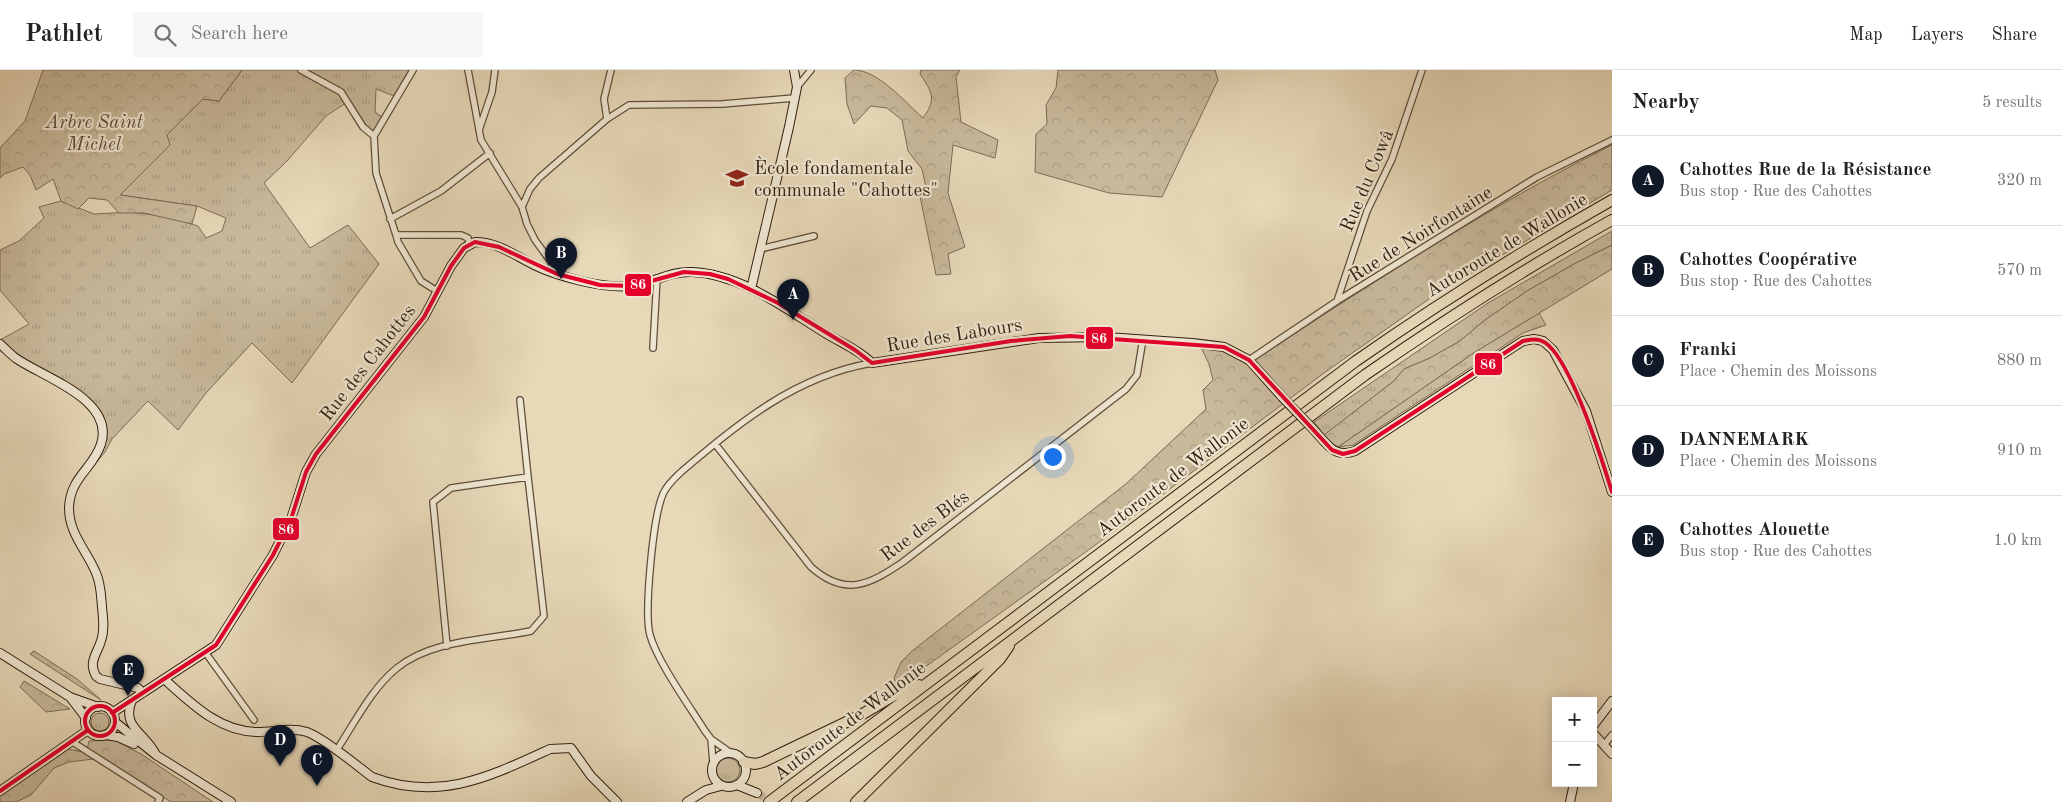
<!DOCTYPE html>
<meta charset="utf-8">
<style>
body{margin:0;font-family:"Old Standard TT",serif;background:#f6f6f6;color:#202124}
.controls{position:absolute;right:15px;bottom:15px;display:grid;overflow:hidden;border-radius:0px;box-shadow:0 2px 12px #0003}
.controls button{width:45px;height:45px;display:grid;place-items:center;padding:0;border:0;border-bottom:1px solid #e0e0e0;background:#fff;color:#202124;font:25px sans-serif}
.you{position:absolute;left:1052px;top:386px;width:18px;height:18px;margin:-12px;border:4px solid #fff;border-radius:50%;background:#1a73e8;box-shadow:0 0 0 8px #1a73e833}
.badge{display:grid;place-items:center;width:32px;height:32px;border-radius:50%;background:#111827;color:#fff;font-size:16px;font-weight:700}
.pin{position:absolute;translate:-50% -41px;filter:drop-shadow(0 1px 2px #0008)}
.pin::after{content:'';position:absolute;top:26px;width:18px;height:15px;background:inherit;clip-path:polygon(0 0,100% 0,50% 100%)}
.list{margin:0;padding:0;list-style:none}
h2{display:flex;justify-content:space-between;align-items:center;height:65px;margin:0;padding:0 20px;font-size:21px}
h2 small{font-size:16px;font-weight:400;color:#757577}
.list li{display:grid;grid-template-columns:32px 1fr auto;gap:15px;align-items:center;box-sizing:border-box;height:90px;padding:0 20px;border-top:1px solid #e0e0e0}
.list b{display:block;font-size:19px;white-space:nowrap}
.list p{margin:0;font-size:16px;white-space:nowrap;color:#757577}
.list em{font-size:16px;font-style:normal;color:#757577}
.icon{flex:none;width:28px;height:28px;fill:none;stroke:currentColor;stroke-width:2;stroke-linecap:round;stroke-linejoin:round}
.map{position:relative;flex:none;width:1612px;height:732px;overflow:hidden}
header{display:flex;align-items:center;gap:30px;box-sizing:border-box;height:70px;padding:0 25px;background:#fff;border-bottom:1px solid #e0e0e0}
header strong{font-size:24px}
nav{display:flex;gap:28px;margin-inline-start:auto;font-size:18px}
.search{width:350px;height:45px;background:#f6f6f6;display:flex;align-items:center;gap:12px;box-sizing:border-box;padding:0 18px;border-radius:0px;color:#757577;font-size:19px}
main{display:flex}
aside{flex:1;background:#fff}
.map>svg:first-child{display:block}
.grass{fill:url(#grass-tufts);stroke:#7c6c55}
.forest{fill:url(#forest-crowns);stroke:#7c6c55}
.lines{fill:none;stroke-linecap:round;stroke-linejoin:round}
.secondary-tunnel{stroke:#c2b396;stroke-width:8;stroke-dasharray:8 4;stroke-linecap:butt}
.street-casing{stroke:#5e4d39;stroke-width:8}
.secondary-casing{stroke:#301f0f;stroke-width:10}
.highway-casing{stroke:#301f0f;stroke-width:12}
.street{stroke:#efe6d1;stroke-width:5.5}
.secondary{stroke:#efe6d1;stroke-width:8}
.highway{stroke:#e7d8b8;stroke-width:10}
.secondary-bridge-casing{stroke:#301f0f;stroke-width:10;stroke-linecap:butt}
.secondary-bridge{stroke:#efe6d1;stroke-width:8}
.bus-1-casing{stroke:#efe6d1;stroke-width:8}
.bus-1{stroke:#e4002b;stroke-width:4}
.labels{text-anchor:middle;stroke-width:4.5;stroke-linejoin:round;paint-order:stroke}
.park-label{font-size:19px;font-style:italic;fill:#5e4d39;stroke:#efe6d1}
.poi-label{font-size:19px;fill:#301f0f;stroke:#efe6d1;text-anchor:start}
.street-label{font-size:19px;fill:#301f0f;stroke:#efe6d1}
.line-badge{stroke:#efe6d1;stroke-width:2}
.badge-label{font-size:14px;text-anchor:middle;font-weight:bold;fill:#fff}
</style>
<header>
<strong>Pathlet</strong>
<div class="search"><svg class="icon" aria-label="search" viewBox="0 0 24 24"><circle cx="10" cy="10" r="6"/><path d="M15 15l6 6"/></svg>Search here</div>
<nav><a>Map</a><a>Layers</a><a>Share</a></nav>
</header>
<main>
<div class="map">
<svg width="1612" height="732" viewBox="0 0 1612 732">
<defs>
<pattern id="grass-tufts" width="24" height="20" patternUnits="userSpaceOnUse" patternTransform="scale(1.25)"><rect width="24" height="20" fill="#c8b99b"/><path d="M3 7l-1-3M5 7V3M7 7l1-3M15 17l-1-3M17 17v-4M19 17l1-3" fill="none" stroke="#ac9f84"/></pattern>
<pattern id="forest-crowns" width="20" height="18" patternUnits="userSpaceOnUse" patternTransform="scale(1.25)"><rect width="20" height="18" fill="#c8b99b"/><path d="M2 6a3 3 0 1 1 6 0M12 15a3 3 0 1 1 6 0" fill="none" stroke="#ac9f84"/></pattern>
</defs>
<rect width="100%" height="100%" fill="#e7d8b8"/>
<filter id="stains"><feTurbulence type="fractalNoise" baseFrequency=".004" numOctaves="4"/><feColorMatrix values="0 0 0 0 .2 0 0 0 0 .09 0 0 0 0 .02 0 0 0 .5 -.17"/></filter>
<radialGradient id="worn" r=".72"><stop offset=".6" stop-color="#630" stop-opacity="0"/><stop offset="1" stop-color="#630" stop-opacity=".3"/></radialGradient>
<path class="grass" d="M242 0H409L394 26 376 19 375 42 382 47 375 61H370L349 31 326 46 287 91 264 113 310 178 348 155 379 194 292 313 252 273 206 323 178 360 148 331 112 369 105 382 90 400 103 364 93 338 0 274V270L29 254 0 220V180L19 171 44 148 39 137 61 131 94 144 131 142 168 147 198 156 206 168 222 161 226 148 197 136 120 125 143 100 167 65 203 29 219 31Z
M1612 161V175L1574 194 1527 221 1485 250 1460 271 1430 288 1404 299 1394 311 1324 365 1314 352 1488 233Z
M1539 243 1546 255 1523 263 1353 375 1338 377 1475 282Z
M34 581 77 609 101 630 30 584Z
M91 652a9 9 0 1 1 18 0a9 9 0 1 1-18 0Z
M716 700a12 12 0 1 1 24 0a12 12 0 1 1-24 0Z"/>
<path class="forest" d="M43 0H242L219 31 203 29 167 65 170 75 120 125 197 136 192 154 144 143H119L107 130 89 128 78 139 61 131 53 109 36 120 30 105 23 97 4 104 0 108V78L25 51Z
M854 0C878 0 905 32 923 48 937 29 932 22 920 4L921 0H960L956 7 961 52 998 70 995 88 953 75 948 123 965 177 948 184 951 204 936 205 920 126 927 122 922 99 908 81 902 50 887 38 871 36 854 54 847 34 845 8Z
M1058 0H1215L1218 10 1162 127 1109 123 1035 102 1036 64 1047 54 1046 35 1056 18Z
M1612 75V120L1436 224 1324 303 1094 476 897 617 894 608 901 592 912 581 1127 413 1206 339 1203 320 1213 310 1209 294 1197 269 1222 272 1256 289C1372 213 1488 137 1612 75Z
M1612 175V199L1475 282 1338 377 1331 373 1324 365 1394 311 1404 299 1430 288 1460 271 1485 250 1527 221 1574 194Z
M24 611 70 639 46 642 20 617Z
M114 670 141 684 213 732H171L102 688 69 692 54 698 31 725 16 732H0V726L68 679 84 682 87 680 89 671Z"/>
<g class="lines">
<path class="secondary-tunnel" d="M757 723 771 732"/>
<g class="street-casing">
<path id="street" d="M301 0 341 22 363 57 374 66 376 103 396 165H461L468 168 470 175
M468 0 481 70 522 137 527 154 535 170 551 192 554 202
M797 17 811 0
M607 49 604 29 611 0
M479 60 492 22 495 0
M374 66 413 0
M522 137 530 119 539 108 607 49 629 35 722 34 794 28
M390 149 441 121 490 83
M396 165 398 172 421 211 437 221
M760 179 814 166
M1337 231 1367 141 1392 89 1422 0
M653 278 657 208
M1249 290 1337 231 1537 107 1612 70
M520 330 528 407
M716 375 811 497C846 528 870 514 903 492L1126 319 1137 305 1143 269
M205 582 254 650
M711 669 713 693
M71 671 160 728 158 732
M1604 675 1612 665
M336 681C354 654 371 619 397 598 433 569 488 570 531 561L544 546 528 407 451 418 433 432 447 576
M731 683 711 669 705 661C690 637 657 591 650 565 644 543 653 443 664 422 668 414 675 408 681 402 739 353 795 306 872 293"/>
</g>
<g class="secondary-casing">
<path id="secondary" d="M751 219 789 57 797 17 794 0
M0 274C6 279 11 285 17 289 45 308 115 330 101 374 93 399 70 407 69 438 69 464 87 481 96 503 101 514 101 526 102 537 103 548 105 560 101 571 97 584 88 592 96 606L100 609 138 618 143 623
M1313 359C1326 373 1334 389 1355 381L1512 278 1523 271 1534 269 1543 271 1553 280 1586 341 1612 422
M0 583 70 627 98 637
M164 609C191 633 219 662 258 662 274 662 290 657 307 662 324 668 356 695 372 707 439 732 489 707 550 679L571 678 591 706 617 732
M70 627 86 648
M132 630C121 657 144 662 155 683
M85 651a15 15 0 1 1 30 0a15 15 0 1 1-30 0Z
M112 643 216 575 273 485 291 449 306 402 316 384 424 247 451 196 464 178 475 172C498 172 514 185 534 195 548 202 565 207 581 211 598 215 615 218 633 216 653 213 670 201 692 202 741 204 784 238 825 263 841 273 858 279 872 293L1039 268 1107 267 1192 273 1224 277 1249 290 1282 327
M115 652 156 685 231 732
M1593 656 1612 631
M1593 663 1612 684
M106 665 118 667 134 674
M712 700a17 17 0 1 1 34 0a17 17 0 1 1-34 0Z
M737 715 757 723
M0 721 88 660
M687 732 706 720 721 716
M1570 732 1574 713"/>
</g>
<g class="highway-casing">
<path id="highway" d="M744 692 755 694 763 692 861 645 903 620 919 615
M769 732 1356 291C1439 233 1524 180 1612 130
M797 732 1365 305C1446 249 1527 197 1612 150
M856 732 1000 589 1009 576"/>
</g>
<use href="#street" class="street"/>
<use href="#secondary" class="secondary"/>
<use href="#highway" class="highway"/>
<g class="secondary-bridge-casing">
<path id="secondary-bridge" d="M1282 327 1313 359"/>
</g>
<use href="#secondary-bridge" class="secondary-bridge"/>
<g class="bus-1-casing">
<path id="bus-1" d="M872 293 1011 271 1070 266 1224 277 1249 290 1332 380 1343 384 1355 381 1523 271C1529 270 1536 268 1542 271 1569 282 1603 393 1612 422
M85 651a15 15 0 1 1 30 0a15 15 0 1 1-30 0Z
M112 643 216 575 273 485 291 449 306 402 316 384 424 247 451 196 464 178 475 172 499 177 557 204 600 215 633 216 684 202 710 204 728 209 778 233 855 280 872 293
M0 721 88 660"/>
</g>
<use href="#bus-1" class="bus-1"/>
</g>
<defs>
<g id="school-bare" transform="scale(1.725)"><path d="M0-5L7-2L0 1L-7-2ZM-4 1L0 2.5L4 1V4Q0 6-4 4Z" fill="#8f2418" stroke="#efe6d1" stroke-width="2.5" paint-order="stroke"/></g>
</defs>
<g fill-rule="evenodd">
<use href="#school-bare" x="737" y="108"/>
</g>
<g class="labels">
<g class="park-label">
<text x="94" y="58">Arbre Saint<tspan x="94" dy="22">Michel</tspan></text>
</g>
<g class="poi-label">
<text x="754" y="104">Ècole fondamentale<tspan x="754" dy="22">communale "Cahottes"</tspan></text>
</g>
<g class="street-label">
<text transform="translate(1366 110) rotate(-67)" y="7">Rue du Cowâ</text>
<text transform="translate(1420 163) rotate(-32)" y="7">Rue de Noirfontaine</text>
<text transform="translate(1506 174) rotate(-31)" y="7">Autoroute de Wallonie</text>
<text transform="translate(954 264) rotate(-9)" y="7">Rue des Labours</text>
<text transform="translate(367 292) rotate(-52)" y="7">Rue des Cahottes</text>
<text transform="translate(1172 406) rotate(-37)" y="7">Autoroute de Wallonie</text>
<text transform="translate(924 455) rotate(-37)" y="7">Rue des Blés</text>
<text transform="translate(849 650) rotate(-37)" y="7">Autoroute de Wallonie</text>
</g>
</g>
<g class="line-badge">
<rect x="624" y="203" width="28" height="24" rx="5" fill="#e4002b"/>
<rect x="1085" y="256" width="29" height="24" rx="5" fill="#e4002b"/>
<rect x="1474" y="282" width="29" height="24" rx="5" fill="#e4002b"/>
<rect x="272" y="447" width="28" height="24" rx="5" fill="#e4002b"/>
</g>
<g class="badge-label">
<text x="638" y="219">86</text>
<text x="1099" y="273">86</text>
<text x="1488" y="299">86</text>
<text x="286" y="464">86</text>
</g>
<rect width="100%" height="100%" filter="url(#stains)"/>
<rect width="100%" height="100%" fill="url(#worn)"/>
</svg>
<div class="controls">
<button>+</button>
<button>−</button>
</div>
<div class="you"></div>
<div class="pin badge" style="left:793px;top:250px">A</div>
<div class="pin badge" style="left:561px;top:209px">B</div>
<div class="pin badge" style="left:317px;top:716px">C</div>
<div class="pin badge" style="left:280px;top:696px">D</div>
<div class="pin badge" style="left:128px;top:626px">E</div>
</div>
<aside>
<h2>Nearby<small>5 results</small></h2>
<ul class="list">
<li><span class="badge">A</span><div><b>Cahottes Rue de la Résistance</b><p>Bus stop · Rue des Cahottes</p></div><em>320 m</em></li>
<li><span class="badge">B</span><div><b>Cahottes Coopérative</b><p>Bus stop · Rue des Cahottes</p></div><em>570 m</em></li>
<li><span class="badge">C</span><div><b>Franki</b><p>Place · Chemin des Moissons</p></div><em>880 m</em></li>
<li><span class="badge">D</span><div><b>DANNEMARK</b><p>Place · Chemin des Moissons</p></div><em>910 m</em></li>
<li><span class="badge">E</span><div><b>Cahottes Alouette</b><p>Bus stop · Rue des Cahottes</p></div><em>1.0 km</em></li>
</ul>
</aside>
</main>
